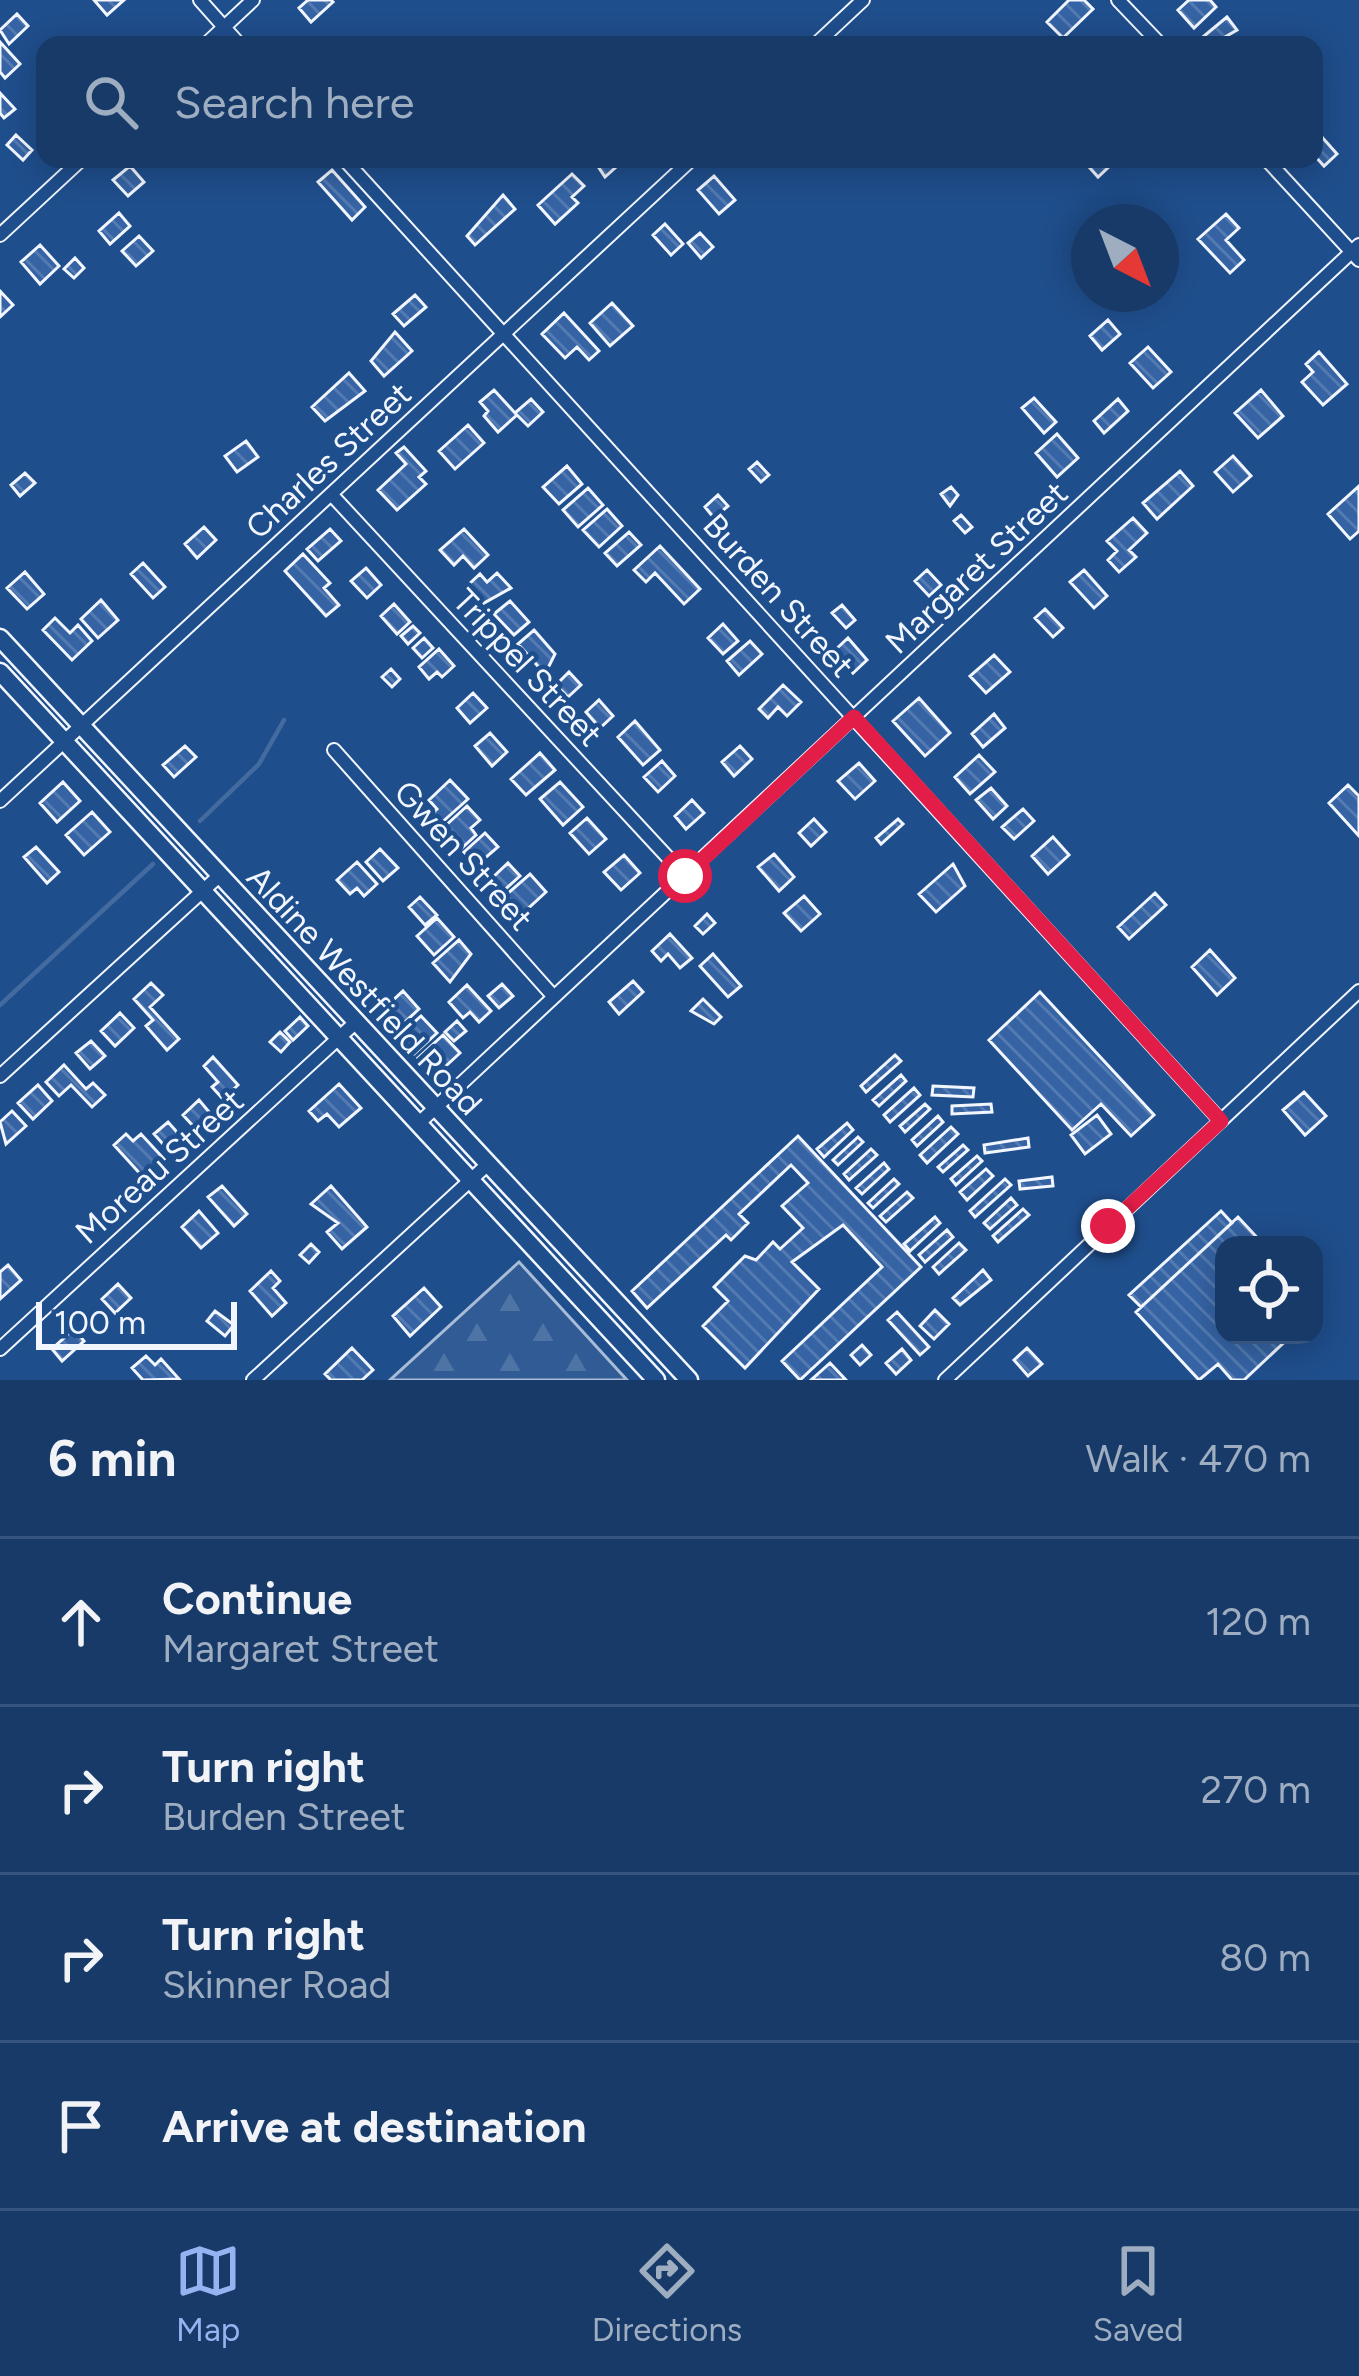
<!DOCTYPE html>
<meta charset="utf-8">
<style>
body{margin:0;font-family:Figtree,sans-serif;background:#244571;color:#f1f3f6}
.controls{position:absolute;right:36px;bottom:36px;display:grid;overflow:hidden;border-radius:24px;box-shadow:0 6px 30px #0003}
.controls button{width:108px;height:108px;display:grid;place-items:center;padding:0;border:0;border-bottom:3px solid #36547d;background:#173a69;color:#f1f3f6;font:60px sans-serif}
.compass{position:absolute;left:1071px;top:204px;width:108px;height:108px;border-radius:50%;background:#173a69;box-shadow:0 6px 30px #0003;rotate:138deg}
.scale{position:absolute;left:36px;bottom:30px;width:201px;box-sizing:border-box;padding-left:12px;border:6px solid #f2f6ff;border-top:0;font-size:33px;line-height:42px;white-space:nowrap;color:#f2f6ff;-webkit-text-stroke:9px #1f4e8c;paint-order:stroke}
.stop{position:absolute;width:36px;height:36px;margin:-27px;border:9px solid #e11d48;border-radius:50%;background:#fff}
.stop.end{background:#e11d48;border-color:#fff;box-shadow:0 3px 12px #0008}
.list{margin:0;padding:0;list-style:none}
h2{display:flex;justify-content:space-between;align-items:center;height:156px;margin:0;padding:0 48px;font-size:51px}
h2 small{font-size:39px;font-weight:400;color:#9eadc0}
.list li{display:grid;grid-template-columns:78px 1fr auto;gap:36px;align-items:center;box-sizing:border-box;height:168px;padding:0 48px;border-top:3px solid #36547d}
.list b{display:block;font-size:45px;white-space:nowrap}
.list p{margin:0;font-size:39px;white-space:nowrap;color:#9eadc0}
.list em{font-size:39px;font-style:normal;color:#9eadc0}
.icon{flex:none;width:66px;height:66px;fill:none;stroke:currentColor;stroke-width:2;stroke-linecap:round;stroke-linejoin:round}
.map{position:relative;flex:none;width:1359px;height:1380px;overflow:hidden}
.search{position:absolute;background:#173a69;box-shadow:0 6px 30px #0003;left:36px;right:36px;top:36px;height:132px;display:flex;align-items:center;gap:30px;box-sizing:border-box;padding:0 42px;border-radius:24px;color:#9eadc0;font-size:45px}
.sheet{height:828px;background:#173a69}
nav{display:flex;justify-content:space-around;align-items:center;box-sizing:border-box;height:168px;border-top:3px solid #36547d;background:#173a69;font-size:33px;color:#9eadc0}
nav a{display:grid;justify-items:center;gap:6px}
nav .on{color:#95b2f1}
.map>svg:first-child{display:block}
.forest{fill:url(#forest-firs);stroke:#a8bbd7;stroke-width:3}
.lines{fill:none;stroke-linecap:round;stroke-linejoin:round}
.stream{stroke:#446ba0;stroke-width:4.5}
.building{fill:url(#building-back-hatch);stroke:#f2f6ff;stroke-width:3}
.street-casing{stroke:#f2f6ff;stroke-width:16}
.secondary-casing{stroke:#f2f6ff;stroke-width:21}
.street{stroke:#1f4e8c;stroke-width:12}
.secondary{stroke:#1f4e8c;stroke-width:16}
.route{stroke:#e11d48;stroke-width:15}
.labels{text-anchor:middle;stroke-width:9;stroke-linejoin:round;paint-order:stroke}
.street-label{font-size:33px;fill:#f2f6ff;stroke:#1f4e8c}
</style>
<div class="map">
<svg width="1359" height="1380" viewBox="0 0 1359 1380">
<defs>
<pattern id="forest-firs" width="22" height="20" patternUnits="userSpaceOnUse" patternTransform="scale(3)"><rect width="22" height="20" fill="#305b95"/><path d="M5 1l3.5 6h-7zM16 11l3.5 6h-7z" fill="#4e73a5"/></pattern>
<pattern id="building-back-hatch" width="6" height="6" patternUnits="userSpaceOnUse" patternTransform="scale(3)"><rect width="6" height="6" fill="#3563a3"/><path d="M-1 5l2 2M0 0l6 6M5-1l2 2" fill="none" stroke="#537ab1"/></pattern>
</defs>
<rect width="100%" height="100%" fill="#1f4e8c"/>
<path class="forest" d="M519 1262 627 1380H390Z"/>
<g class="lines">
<path class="stream" d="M200 821 259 764 284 720
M0 1005 153 864"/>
</g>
<path class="building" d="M94 0H124L107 15Z
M308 0H331L333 2 311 22 299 8Z
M1069 0H1084L1093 9 1063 38 1047 22Z
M1189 0H1210L1216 7 1194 28 1178 10Z
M17 14 28 26 9 44 0 30Z
M1227 17 1237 30 1211 45 1204 36Z
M0 42 20 64 5 78 0 72Z
M0 93 15 109 4 118 0 113Z
M16 135 32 150 23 160 7 145Z
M1321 136 1337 154 1324 166 1314 155V143Z
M593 159H625L605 177Z
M1082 159H1109L1113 163 1098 177Z
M130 166 144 182 128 196 113 180Z
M332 170 365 207 352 220 318 182Z
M572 174 584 186 572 197 578 203 555 224 538 205Z
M714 176 735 200 719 214 698 190Z
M503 195 515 209 475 245 467 236Z
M119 213 130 226 110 244 99 231Z
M1226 214 1239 228 1226 240 1244 260 1230 273 1198 239Z
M665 224 683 244 671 255 653 235Z
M700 233 713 247 701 258 688 243Z
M139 236 153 251 136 266 122 251Z
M40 245 59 266 40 284 21 262Z
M75 258 84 268 74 278 64 269Z
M0 291 13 305 0 317Z
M415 295 426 307 404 326 393 314Z
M612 303 633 326 610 346 590 323Z
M564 313 599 351 589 360 577 347 565 358 542 334Z
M1108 320 1120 334 1102 350 1090 336Z
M395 332 412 351 384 376 371 361Z
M1148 347 1171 372 1153 388 1130 363Z
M1319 352 1347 384 1323 405 1302 382 1313 372 1306 364Z
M349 373 365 391 325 421 312 407Z
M494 390 515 413 531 399 543 412 528 426 517 415 498 432 484 416 488 411 480 402Z
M1261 390 1283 416 1258 438 1235 413Z
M1034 398 1056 422 1044 433 1022 408Z
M1118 399 1128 411 1104 433 1094 421Z
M468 425 484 443 455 469 439 451Z
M1057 434 1078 458 1057 477 1036 453Z
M246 441 258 457 237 472 225 456Z
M404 447 426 471 419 477 426 484 397 510 378 490 406 464 396 453Z
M1233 456 1251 476 1233 492 1215 472Z
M757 462 769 475 761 482 749 469Z
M567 466 582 484 559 504 543 487Z
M1180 471 1193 486 1157 519 1143 503Z
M25 473 35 483 20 496 11 485Z
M1359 486V531L1350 539 1328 514Z
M951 487 958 495 950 506 941 494Z
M588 488 603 505 578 527 563 510Z
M718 495 728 506 714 518 705 507Z
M607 509 622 526 599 547 583 530Z
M961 515 972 527 965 533 954 521Z
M1133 518 1147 533 1129 550 1136 557 1119 572 1108 560 1117 551 1107 541Z
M204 527 216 540 197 558 185 544Z
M330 529 341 541 318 561 307 549Z
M464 529 488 555 474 568 463 556 454 565 440 550Z
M629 532 641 545 617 566 605 553Z
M660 546 700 589 684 604 655 573 646 582 634 570Z
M303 554 330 583 324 588 339 605 326 616 285 571Z
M143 563 165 587 153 598 131 574Z
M366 568 381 585 367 598 351 581Z
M927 570 941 585 929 596 915 581Z
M1084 570 1107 596 1094 608 1070 582Z
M25 572 44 594 27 609 7 588Z
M497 573 511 588 484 603 468 585 480 574 487 582Z
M101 600 118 620 98 638 81 619Z
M510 601 529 622 514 635 494 614Z
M394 604 410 622 397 634 381 616Z
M842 605 855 620 846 628 832 613Z
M1045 609 1063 628 1053 637 1035 618Z
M55 618 70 633 78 625 92 641 72 660 43 630Z
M723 624 738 641 723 654 708 638Z
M413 626 420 633 408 644 401 636Z
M534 630 555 654 545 674 518 644Z
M424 638 433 648 422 658 413 648Z
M848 638 867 660 853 673 834 651Z
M750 641 762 654 739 675 727 661Z
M439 649 454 666 442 677 437 672 429 679 419 667Z
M994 655 1010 672 986 693 970 676Z
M391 669 400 679 392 687 382 677Z
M569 672 581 685 568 697 556 685Z
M783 685 801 702 787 716 778 707 768 718 759 709Z
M473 693 487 708 470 723 457 708Z
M919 698 950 733 925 756 893 721Z
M599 700 613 716 600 728 586 712Z
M994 714 1005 728 983 747 972 734Z
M635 721 660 750 643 765 618 737Z
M490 733 507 752 492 766 475 746Z
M185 746 196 757 174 777 163 765Z
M740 746 752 759 734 776 722 762Z
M540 753 555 770 526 795 511 779Z
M979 755 995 772 970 794 955 777Z
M662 761 675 776 658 792 644 777Z
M859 763 875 781 855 799 838 781Z
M450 780 468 799 439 825 430 815 437 809 429 800Z
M63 782 80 801 57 822 40 803Z
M560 782 583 807 563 825 540 799Z
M1348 785 1359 796V836L1329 803Z
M991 788 1007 806 993 819 976 800Z
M692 800 704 813 686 829 675 816Z
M467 806 480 820 471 828 476 835 462 848 443 828Z
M1023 809 1034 821 1014 839 1002 827Z
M92 812 110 832 84 855 66 835Z
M587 818 606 839 589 854 570 833Z
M814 819 826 832 811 846 799 833Z
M898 819 903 824 881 844 876 838Z
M485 833 498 847 477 865 464 852Z
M1053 837 1069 855 1048 874 1032 856Z
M36 847 59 872 47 883 24 857Z
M380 849 398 868 383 881 366 862Z
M774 854 794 877 779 891 758 867Z
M624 855 640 873 621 890 604 872Z
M357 862 377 884 364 896 357 888 350 894 337 880Z
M508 863 520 876 502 892 491 879Z
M953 864 965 886 936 912 919 894Z
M530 874 546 892 522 914 506 895Z
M1155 893 1166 905 1129 939 1118 927Z
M804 896 820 914 801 931 784 913Z
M420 897 437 915 425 925 409 907Z
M707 914 715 923 703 934 695 926Z
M437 918 454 937 434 955 417 936Z
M670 934 692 958 680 968 668 954 661 961 652 951Z
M459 940 471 954 450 982 433 963Z
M1210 950 1235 978 1217 995 1192 967Z
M713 954 741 986 728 997 700 966Z
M633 981 643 992 619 1014 609 1002Z
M151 983 163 995 150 1007 179 1039 167 1050 146 1026 153 1020 134 999Z
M502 984 513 996 499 1008 488 996Z
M467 985 491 1011 479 1022 470 1012 463 1018 449 1002Z
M403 991 419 1009 393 1033 377 1015Z
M1040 992 1154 1115 1131 1136 1101 1104 1072 1130 989 1040Z
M703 999 721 1017 714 1024 691 1011Z
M120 1013 134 1028 115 1046 101 1031Z
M421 1016 437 1033 414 1054 398 1037Z
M300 1017 308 1026 293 1040 285 1031Z
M457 1021 466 1031 454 1041 445 1032Z
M280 1032 290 1042 281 1052 270 1042Z
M443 1035 460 1053 435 1076 418 1058Z
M91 1041 105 1056 90 1069 76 1053Z
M895 1055 901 1061 866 1092 861 1086Z
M213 1057 238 1085 223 1099 212 1087 218 1082 204 1066Z
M64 1065 86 1089 93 1083 105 1095 92 1107 71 1085 59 1096 46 1082Z
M901 1075 906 1081 879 1106 873 1100Z
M339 1084 361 1108 339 1127 327 1114 318 1121 309 1111Z
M38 1085 52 1101 33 1119 18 1103Z
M933 1086 974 1088 973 1097 932 1095Z
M914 1088 920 1095 890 1122 884 1115Z
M1304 1092 1326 1116 1305 1135 1283 1110Z
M199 1100 210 1113 194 1127 183 1115Z
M925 1104 930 1109 905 1132 900 1126Z
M991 1104 992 1112 952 1114V1106Z
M12 1111 26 1126 6 1144 0 1122Z
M1097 1115 1111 1134 1085 1154 1071 1135Z
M938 1116 943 1122 917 1146 912 1140Z
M168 1122 184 1140 170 1152 154 1134Z
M847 1123 853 1130 824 1157 817 1149Z
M951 1127 958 1134 927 1163 920 1155Z
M126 1134 133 1141 141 1134 164 1159 143 1177 114 1145Z
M798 1136 921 1267 800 1380 782 1361 882 1267 843 1225 792 1262 819 1289 745 1368 703 1326 728 1301 714 1287 745 1256 756 1260 773 1242 780 1249 803 1228 782 1206 808 1183 791 1165 739 1214 748 1223 731 1240 726 1235 647 1308 632 1291Z
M858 1137 863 1142 838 1165 833 1160Z
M1028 1138 1029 1147 985 1153 984 1145Z
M963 1145 968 1150 943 1172 938 1167Z
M871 1149 877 1155 849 1180 844 1174Z
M977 1156 982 1161 956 1185 951 1179Z
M884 1163 889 1169 862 1194 856 1188Z
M986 1169 993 1176 967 1200 960 1192Z
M1052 1177 1053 1186 1020 1189 1019 1181Z
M894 1179 899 1184 873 1208 868 1203Z
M1005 1179 1011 1185 975 1217 970 1211Z
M222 1186 247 1214 234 1226 208 1197Z
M331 1186 367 1227 342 1249 327 1232 338 1223 311 1204Z
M907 1192 913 1198 886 1222 880 1216Z
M1011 1198 1017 1205 990 1229 984 1223Z
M1023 1209 1029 1215 998 1242 993 1236Z
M199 1211 218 1233 201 1248 182 1227Z
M1221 1211 1232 1223 1141 1307 1129 1295Z
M935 1217 940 1223 910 1251 904 1244Z
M1238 1217 1264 1245H1224V1335H1292L1244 1380H1232L1218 1364 1199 1380 1136 1312Z
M947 1230 953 1237 925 1262 919 1255Z
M959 1243 966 1250 939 1274 933 1267Z
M311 1244 319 1252 309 1263 300 1255Z
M8 1265 21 1280 0 1299V1272Z
M983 1270 991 1280 960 1305 953 1298Z
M271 1271 280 1281 273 1288 286 1303 272 1316 250 1291Z
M118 1284 131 1298 115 1313 102 1299Z
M424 1288 441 1307 410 1336 393 1316Z
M935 1310 949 1324 934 1339 920 1326Z
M215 1311 234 1325 225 1336 207 1321Z
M897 1312 929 1347 920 1355 888 1320Z
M74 1329 84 1341 62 1361 52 1349Z
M862 1345 871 1355 860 1365 851 1355Z
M352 1348 373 1370 362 1380H331L325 1374Z
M1027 1348 1042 1364 1028 1376 1014 1360Z
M902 1349 911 1360 896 1374 886 1363Z
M146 1356 155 1365 161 1359 179 1379 143 1380 132 1368Z
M830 1363 846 1380H811Z"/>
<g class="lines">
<g class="street-casing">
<path id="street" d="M200 0 240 45
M1118 0 1161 45
M205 45 253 0
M815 45 863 0
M344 159 1221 1121
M1266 159 1359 260
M0 235 82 159
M331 494 685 876
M334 750 554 997
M0 801 692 159
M0 1076 219 876
M418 1124 1359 245
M0 1349 355 1023
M253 1380 487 1165
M945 1380 1359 991"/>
</g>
<g class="secondary-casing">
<path id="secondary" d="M0 638 689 1380
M0 672 656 1380"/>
</g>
<use href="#street" class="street"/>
<use href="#secondary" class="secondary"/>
</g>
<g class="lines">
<path class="route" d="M685 876 854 717 1221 1121 1108 1226"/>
</g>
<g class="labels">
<g class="street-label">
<text transform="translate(328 460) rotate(-43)" y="12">Charles Street</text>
<text transform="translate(976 567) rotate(-43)" y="12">Margaret Street</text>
<text transform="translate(779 595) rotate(48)" y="12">Burden Street</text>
<text transform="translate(528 667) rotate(47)" y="12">Trippel Street</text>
<text transform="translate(464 855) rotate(48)" y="12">Gwen Street</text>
<text transform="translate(365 990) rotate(47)" y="12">Aldine Westfield Road</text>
<text transform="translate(159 1166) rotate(-42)" y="12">Moreau Street</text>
</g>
</g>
</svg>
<div class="controls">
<button><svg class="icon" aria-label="locate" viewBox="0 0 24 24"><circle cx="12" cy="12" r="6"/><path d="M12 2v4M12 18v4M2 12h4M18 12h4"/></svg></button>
</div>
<svg class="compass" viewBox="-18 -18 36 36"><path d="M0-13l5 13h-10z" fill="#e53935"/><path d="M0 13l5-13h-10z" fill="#9eadc0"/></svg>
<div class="scale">100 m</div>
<div class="stop" style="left:685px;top:876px"></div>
<div class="stop end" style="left:1108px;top:1226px"></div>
<div class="search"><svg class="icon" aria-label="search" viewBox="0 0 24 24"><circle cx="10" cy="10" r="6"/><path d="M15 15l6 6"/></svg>Search here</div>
</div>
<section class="sheet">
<h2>6 min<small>Walk · 470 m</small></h2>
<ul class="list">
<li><svg class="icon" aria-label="ahead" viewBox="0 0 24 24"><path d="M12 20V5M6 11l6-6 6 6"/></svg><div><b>Continue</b><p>Margaret Street</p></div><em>120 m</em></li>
<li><svg class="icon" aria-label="right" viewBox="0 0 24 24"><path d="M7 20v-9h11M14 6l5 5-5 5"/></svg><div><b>Turn right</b><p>Burden Street</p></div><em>270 m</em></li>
<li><svg class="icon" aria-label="right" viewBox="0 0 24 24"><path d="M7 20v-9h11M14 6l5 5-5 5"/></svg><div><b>Turn right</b><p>Skinner Road</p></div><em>80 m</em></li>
<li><svg class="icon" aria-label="arrive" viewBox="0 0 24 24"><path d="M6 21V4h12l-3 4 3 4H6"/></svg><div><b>Arrive at destination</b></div></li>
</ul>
</section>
<nav>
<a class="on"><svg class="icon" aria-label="map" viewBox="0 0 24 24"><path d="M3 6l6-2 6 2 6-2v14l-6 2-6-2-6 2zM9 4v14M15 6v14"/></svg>Map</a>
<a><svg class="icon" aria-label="directions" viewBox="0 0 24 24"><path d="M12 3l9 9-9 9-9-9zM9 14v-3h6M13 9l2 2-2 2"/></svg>Directions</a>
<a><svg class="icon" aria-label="saved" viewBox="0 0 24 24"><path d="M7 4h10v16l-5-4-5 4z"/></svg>Saved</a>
</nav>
